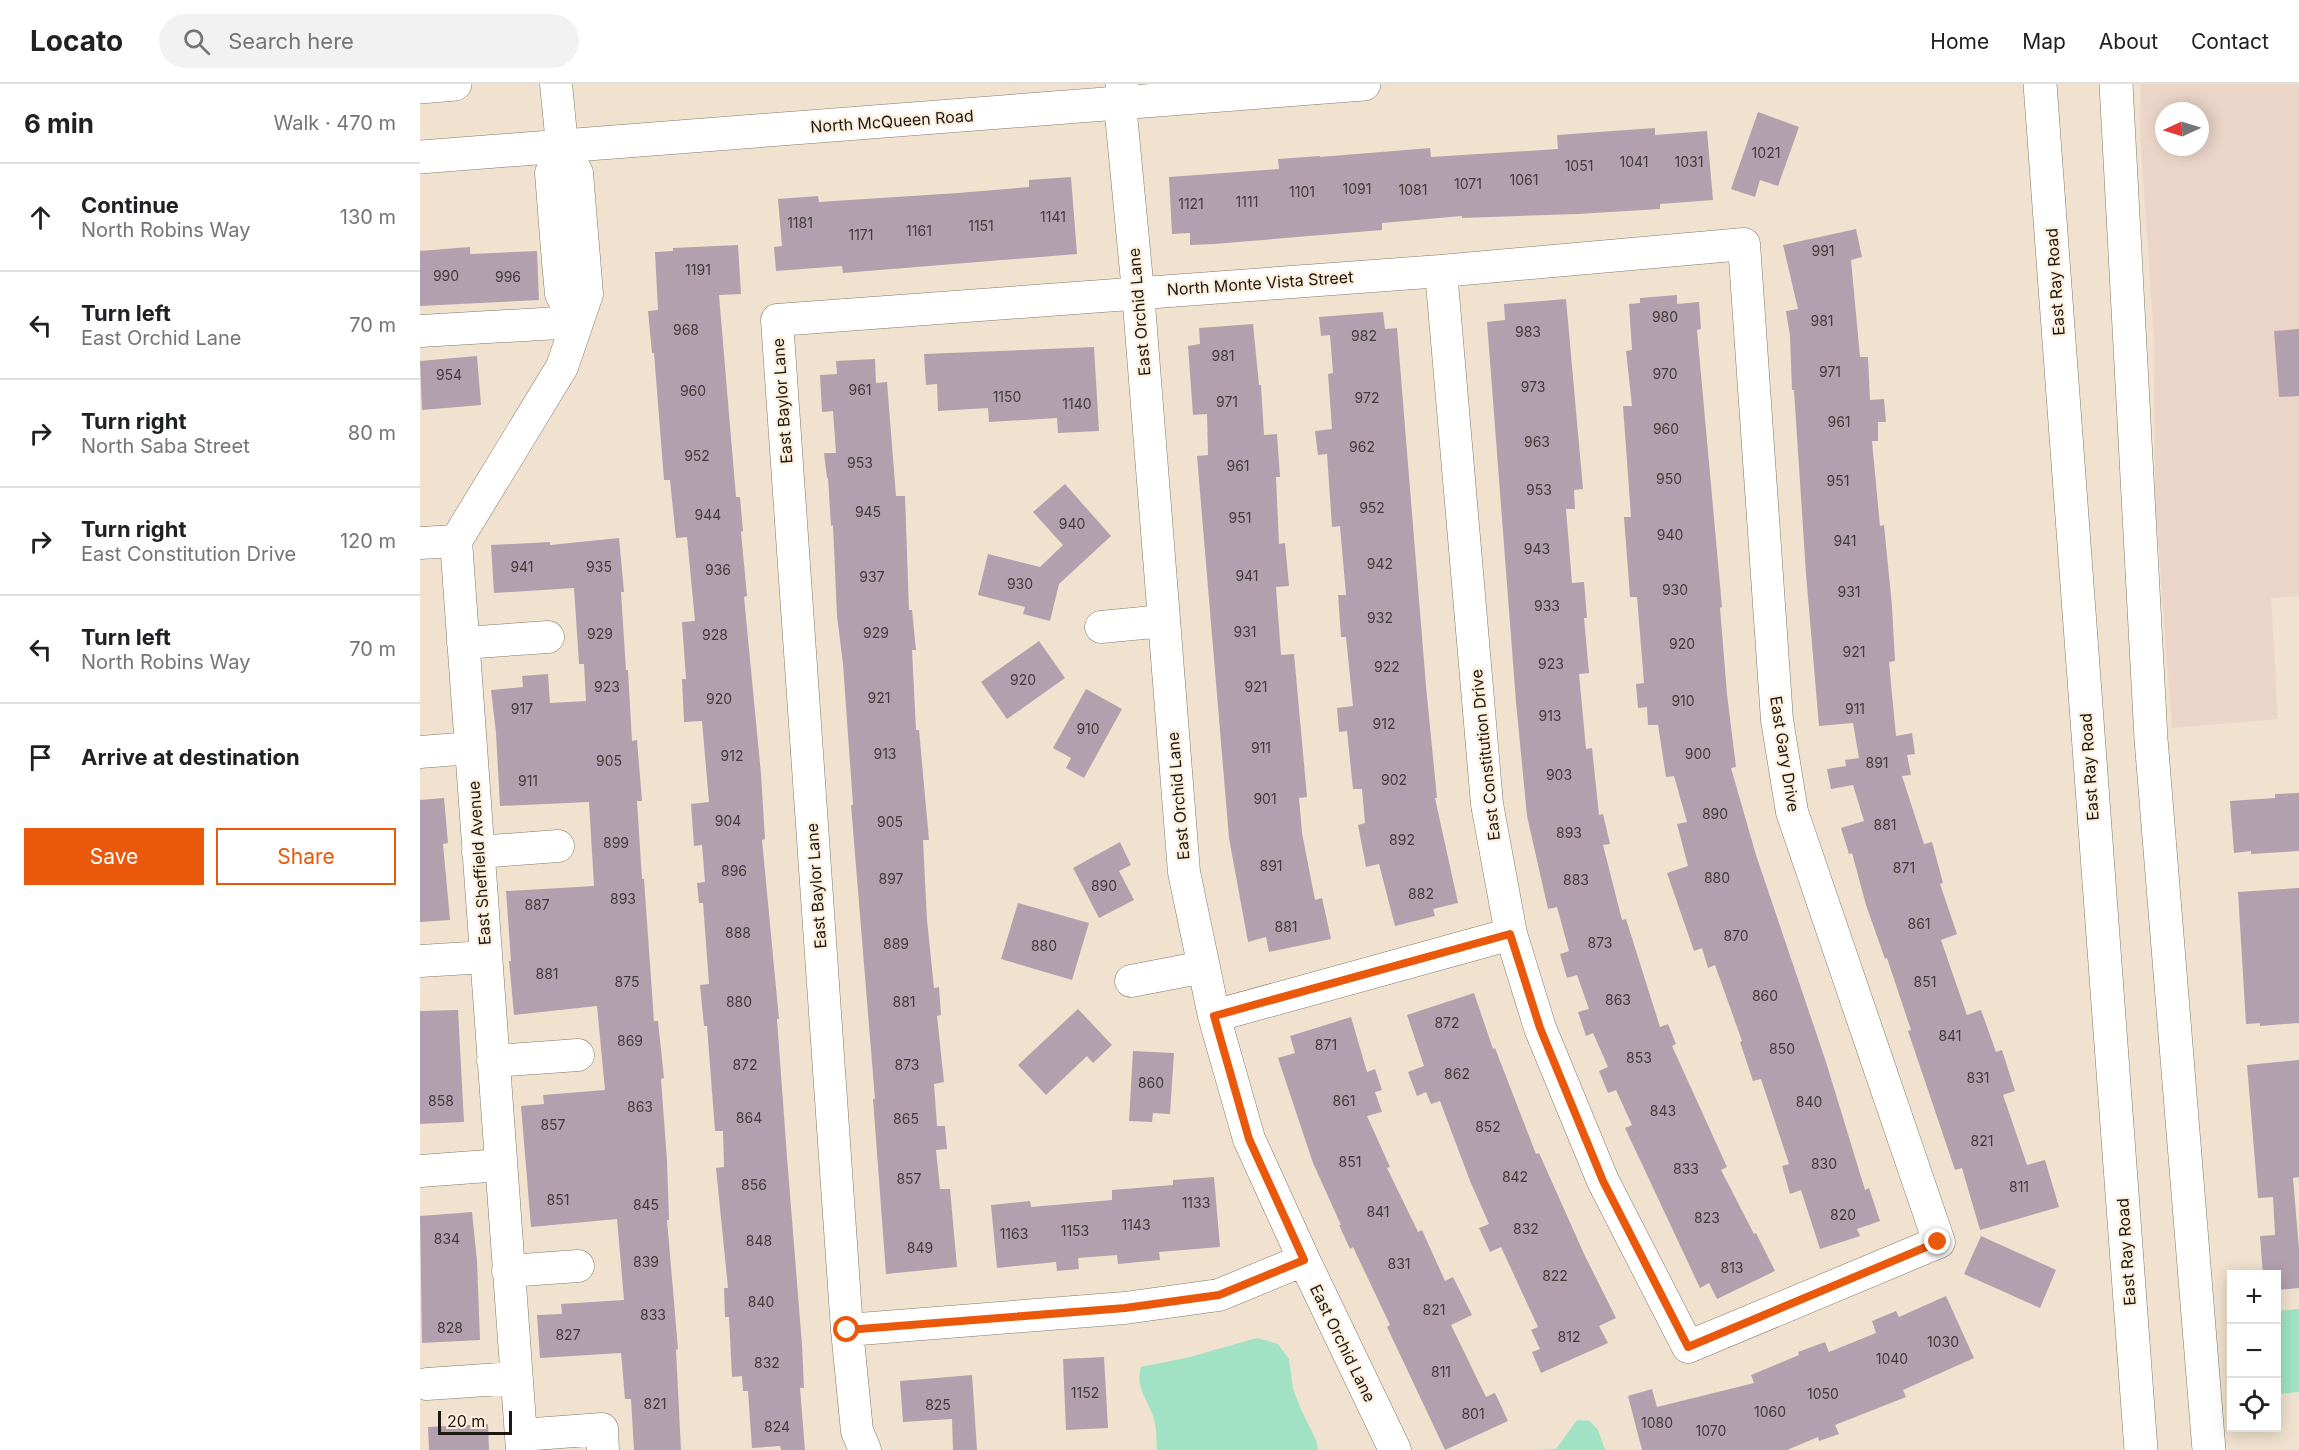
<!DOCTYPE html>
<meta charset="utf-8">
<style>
body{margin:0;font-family:Inter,sans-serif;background:#f2f2f2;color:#202124}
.controls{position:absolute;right:18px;bottom:18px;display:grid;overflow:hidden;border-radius:0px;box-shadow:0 3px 15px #0003}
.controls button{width:54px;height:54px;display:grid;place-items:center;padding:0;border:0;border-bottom:2px solid #e0e0e0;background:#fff;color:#202124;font:30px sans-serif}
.compass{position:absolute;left:1735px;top:18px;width:54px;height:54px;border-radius:50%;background:#fff;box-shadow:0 3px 15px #0003;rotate:266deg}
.scale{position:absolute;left:18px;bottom:15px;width:74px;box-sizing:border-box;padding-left:6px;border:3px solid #1d1912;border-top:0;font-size:16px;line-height:21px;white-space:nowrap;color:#1d1912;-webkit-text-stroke:4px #fdefdc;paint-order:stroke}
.stop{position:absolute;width:18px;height:18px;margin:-14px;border:4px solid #ea580c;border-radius:50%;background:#fff}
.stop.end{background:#ea580c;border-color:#fff;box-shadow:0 2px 6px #0008}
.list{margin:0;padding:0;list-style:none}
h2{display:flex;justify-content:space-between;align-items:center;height:78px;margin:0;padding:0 24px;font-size:26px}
h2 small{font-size:20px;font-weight:400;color:#757577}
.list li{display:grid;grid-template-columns:39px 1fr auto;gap:18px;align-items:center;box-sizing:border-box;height:108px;padding:0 24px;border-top:2px solid #e0e0e0}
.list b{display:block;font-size:22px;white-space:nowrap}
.list p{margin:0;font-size:20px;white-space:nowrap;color:#757577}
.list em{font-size:20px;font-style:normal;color:#757577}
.actions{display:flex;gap:12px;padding:18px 24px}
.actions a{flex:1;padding:14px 0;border:2px solid #ea580c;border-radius:0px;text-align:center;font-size:21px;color:#ea580c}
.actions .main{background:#ea580c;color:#fff}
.icon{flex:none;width:33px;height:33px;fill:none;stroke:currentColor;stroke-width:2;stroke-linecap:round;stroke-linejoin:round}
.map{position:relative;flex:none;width:1879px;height:1366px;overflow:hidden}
header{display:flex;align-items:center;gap:36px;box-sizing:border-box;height:84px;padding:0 30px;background:#fff;border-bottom:2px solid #e0e0e0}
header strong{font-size:28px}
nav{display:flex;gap:33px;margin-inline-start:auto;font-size:21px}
.search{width:420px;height:54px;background:#f2f2f2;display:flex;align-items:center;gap:15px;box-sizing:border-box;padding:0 21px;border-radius:33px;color:#757577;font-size:22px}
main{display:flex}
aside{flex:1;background:#fff}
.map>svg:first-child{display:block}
.commercial{fill:#ebd5c8;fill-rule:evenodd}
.green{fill:#a1e2c4}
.building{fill:#b3a0ae}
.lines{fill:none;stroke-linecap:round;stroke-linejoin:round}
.minor-casing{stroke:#847867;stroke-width:33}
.major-casing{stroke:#847867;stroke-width:34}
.minor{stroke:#fff;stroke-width:32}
.major{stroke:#fff;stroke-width:33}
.route{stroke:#ea580c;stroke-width:8}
.labels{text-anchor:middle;stroke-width:4.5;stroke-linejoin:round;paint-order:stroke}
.number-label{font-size:14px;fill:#423b39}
.street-label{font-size:16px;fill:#1d1912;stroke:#fdefdc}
</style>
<header>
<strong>Locato</strong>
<div class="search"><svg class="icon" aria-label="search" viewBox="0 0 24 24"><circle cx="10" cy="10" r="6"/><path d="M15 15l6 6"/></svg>Search here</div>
<nav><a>Home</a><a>Map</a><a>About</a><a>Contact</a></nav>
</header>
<main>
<aside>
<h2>6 min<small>Walk · 470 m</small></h2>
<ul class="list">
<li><svg class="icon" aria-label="ahead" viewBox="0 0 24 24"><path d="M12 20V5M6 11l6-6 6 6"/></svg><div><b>Continue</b><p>North Robins Way</p></div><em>130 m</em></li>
<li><svg class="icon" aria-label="left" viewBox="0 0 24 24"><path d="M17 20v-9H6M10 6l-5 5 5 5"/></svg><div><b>Turn left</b><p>East Orchid Lane</p></div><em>70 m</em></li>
<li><svg class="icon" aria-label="right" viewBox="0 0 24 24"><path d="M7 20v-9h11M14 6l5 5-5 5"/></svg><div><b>Turn right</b><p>North Saba Street</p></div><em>80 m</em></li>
<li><svg class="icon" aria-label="right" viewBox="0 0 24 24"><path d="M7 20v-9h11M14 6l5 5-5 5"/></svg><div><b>Turn right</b><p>East Constitution Drive</p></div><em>120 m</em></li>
<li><svg class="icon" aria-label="left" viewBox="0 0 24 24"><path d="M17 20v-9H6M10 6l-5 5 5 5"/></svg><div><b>Turn left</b><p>North Robins Way</p></div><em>70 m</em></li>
<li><svg class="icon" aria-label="arrive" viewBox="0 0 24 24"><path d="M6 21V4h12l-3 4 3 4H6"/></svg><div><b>Arrive at destination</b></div></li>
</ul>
<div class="actions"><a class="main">Save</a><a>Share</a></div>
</aside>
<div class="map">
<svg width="1879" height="1366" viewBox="0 0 1879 1366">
<rect width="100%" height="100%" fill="#f0e2cf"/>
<path class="commercial" d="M1721 0H1879V512L1851 514 1858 635 1752 644 1735 412 1734 256 1720 49ZM1744 27H1780V63H1744Z"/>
<path class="green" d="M1879 1225V1308L1857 1310V1227Z
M837 1254 858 1260 869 1275 873 1305 880 1323 896 1356 898 1366H737C736 1355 737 1343 733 1332 727 1314 715 1304 721 1283L770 1273Z
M1157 1336 1170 1337 1178 1346 1185 1366H1116L1136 1365Z"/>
<path class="building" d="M1338 28 1379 43 1358 102 1340 96 1335 113 1311 105Z
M1235 44V51L1287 47 1293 116 1240 120V125L1157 130 1042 134V132L962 139V146L794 160 770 161V149L752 150 749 93 859 85 858 75 900 72V73L1010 64 1011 73 1138 65 1137 51Z
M651 93 657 170 423 189 422 182 356 187 354 163 362 162 358 115 398 112 399 118 538 109 609 103V96Z
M1436 145 1442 173 1431 176 1440 273H1448L1450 316 1464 315 1466 338H1458V357H1452L1460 442 1464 441 1472 522 1475 577 1469 578 1476 652 1492 649 1495 670 1487 671 1491 691 1482 692 1504 760 1512 758 1523 799 1520 800 1537 850 1521 856 1547 931 1561 926 1576 968 1582 966 1595 1007 1583 1011 1607 1081 1625 1076 1639 1123 1560 1146 1542 1084 1535 1086 1488 947 1491 946 1467 874 1465 875 1446 821 1432 769 1429 770 1421 744 1444 737 1433 701 1411 705 1407 685 1426 682 1425 676 1439 674 1433 639 1399 642 1386 490 1374 306H1372L1370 252 1366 227 1378 225 1363 161Z
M318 161 321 210 299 211 316 413H320L323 447 321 448 327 512 324 513 341 690 345 755 342 756 359 935H357L367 1073 382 1261 384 1304H380L385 1366H361L360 1362 332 1364 328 1307H323L322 1292 312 1293 309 1233H305L304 1204H308L296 1084 304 1083 303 1047H295L287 942H284L280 901 289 900 283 819H279L277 799 285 798 282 761 274 762 271 720 289 718 282 637 264 638 262 595H266L262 538 275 537 267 453 256 454 250 396H244L234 269H232L228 227 238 226 235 168 253 167V164Z
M50 163V170L117 167 119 216 0 222V167Z
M1257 211V220L1279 218 1281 245 1277 246 1302 523 1300 524 1307 610 1316 683 1311 684 1336 771 1406 978 1445 1106 1449 1104 1460 1137 1437 1145 1440 1152 1400 1165 1381 1106 1370 1110 1362 1082 1369 1080 1341 995 1333 997 1320 958 1322 957 1295 881 1288 884 1282 864 1274 867 1247 789 1268 782 1257 740 1267 738 1254 692 1246 693 1238 641H1228L1227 623 1218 624 1216 600 1224 599 1217 513H1210L1204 433H1211L1203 322H1212L1206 267 1212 266 1209 220 1220 219V214Z
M1146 215 1163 405 1154 406 1155 425H1146L1152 499 1164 498 1167 534H1164L1169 589 1159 590 1166 665 1172 664 1179 731 1183 730 1190 760 1183 761 1202 836 1206 835 1240 943 1248 940 1256 960 1252 962 1307 1083 1301 1086 1334 1150 1336 1149 1355 1187 1297 1215 1289 1199 1280 1204 1205 1044 1212 1041 1196 1006 1188 1009 1179 987 1188 983 1173 949 1166 952 1158 928 1169 925 1157 891 1147 894 1140 870 1149 867 1137 823 1128 825 1107 732 1096 618 1067 238 1085 236 1084 220Z
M963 228 965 245 977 244 1006 602 1017 714H1015L1038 819 1013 825 1015 832 975 842 959 780 946 783 938 741 945 739 942 705H933L927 647 919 648 917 624 933 622 926 553H921L918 511H926L920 442 912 443 907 370 898 371 895 347 912 345 908 290 913 289 910 251 901 252 899 233Z
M833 240 839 301H841L844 351 857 350 860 393H856L859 460 865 459 869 502 856 503 861 571 874 570 887 713 879 714 882 749 895 816 902 814 911 855 849 868 846 853 828 858 809 754 777 372 788 371 787 330 773 331 768 262 780 260 779 244Z
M1879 245V312L1859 313 1854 247Z
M674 263 679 347 638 349 637 334 569 338 568 324 518 327 517 300 506 301 504 270Z
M57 272 61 321 2 326 0 277Z
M455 275 456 299 467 298 476 412H485L489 526H492L496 566H492L496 646H499L509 756H503L507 836 514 904 519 903 521 931 517 932 524 998 514 1000 517 1042H525L527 1065 516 1066 520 1105H530L537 1183 466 1190 453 1015H455L431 721H433L423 580 417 532 413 441 411 442 408 394H407L404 369H416L413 327 402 328 400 291 417 290 416 277Z
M645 400 691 452 639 500 630 537 603 530 605 523 558 511 568 470 620 483 643 461 613 428Z
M199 454 204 508H201L206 586H208L212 657 217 656 222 717H217L222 795H224L234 937H238L244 994 241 995 247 1077 249 1136H247L258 1265 256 1266 261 1366H214L211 1315H205L201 1269 120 1274 117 1231 142 1230 141 1220 204 1216 197 1135 111 1143 101 1022 124 1020 123 1011 185 1006 177 922 94 931 89 877H91L86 807 174 802 169 718 80 722 76 649 71 606 103 603 102 592 128 590 130 619 166 617 164 580H159L154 504 74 509 71 461 130 458V461Z
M619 557 645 594 587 635 561 598Z
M666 605 702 625 664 694 646 684 651 674 633 664Z
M1879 709V767L1831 770V767L1814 769 1810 717 1855 714V710Z
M24 714 28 759 23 760 30 836 0 838V716Z
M700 758 711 781 699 787 714 816 679 834 653 784Z
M1879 804V939L1840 942V939L1826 940 1818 808Z
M598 819 669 839 652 896 581 875Z
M1054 909 1073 965 1075 964 1116 1070 1119 1069 1165 1172 1196 1234 1179 1242 1188 1259 1121 1289 1112 1268 1120 1265 1111 1246 1118 1243 1081 1163 1070 1168 1059 1144 1069 1140 1050 1097 1020 1017 1011 1020 1006 1008 997 1012 988 988 1004 982 987 931Z
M658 925 692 961 673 979 667 972 626 1011 598 981Z
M38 926 44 1038 0 1040V927Z
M931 933 947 988 955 985 962 1006 955 1008 962 1028 947 1032 970 1083 967 1084 998 1148 1002 1146 1025 1197 1033 1193 1052 1231 1031 1241 1066 1313 1075 1309 1088 1337 1025 1366 967 1243 970 1241 933 1163 930 1165 919 1141H921L893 1079 858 974 875 969 870 952Z
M713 967 754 969 750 1030 733 1029 732 1038 709 1037Z
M1879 976V1093L1873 1094 1879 1165V1204L1857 1206V1191H1843L1840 1152 1855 1151 1853 1113 1838 1114 1827 981Z
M794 1093 800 1163 739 1168 740 1176 698 1180 697 1171 658 1174 659 1185 637 1187 636 1178 577 1184 571 1121 610 1117 611 1123 692 1116V1106L753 1101V1096Z
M52 1128 57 1177 60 1256 2 1259 0 1132Z
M1561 1152 1636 1186 1620 1224 1544 1190Z
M1526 1212 1554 1274 1483 1306 1486 1313 1415 1341 1419 1350 1399 1357 1398 1353 1367 1366H1222L1208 1312 1232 1305 1237 1323 1334 1299 1331 1291 1379 1271 1378 1268 1405 1258 1409 1268 1456 1249 1452 1237 1476 1227 1479 1233Z
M684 1273 688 1344 646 1346 643 1275Z
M552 1291 557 1366H533L532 1335 483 1338 480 1297Z
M68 1340 69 1366H9L8 1343Z"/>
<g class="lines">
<g class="minor-casing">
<path id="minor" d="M702 0 700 20 718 208 764 788 794 932 829 1055 884 1176 975 1366
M142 61 131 89 138 178 141 210 156 238
M0 247 156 238
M0 459 36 457
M681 543 744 537
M43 559 128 553
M0 668 51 664
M58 768 138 762
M0 877 66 873
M711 897 784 883
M794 932 1091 850
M73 977 158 971
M0 1087 81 1081
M88 1187 158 1182
M427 1246 705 1224 799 1211 884 1176
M7 1300 96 1294
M101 1351 182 1345 183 1366
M102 1366 36 457 142 283 167 210 157 89 142 61 136 0
M445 1366 437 1347 427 1246 357 236 1021 187 1324 160 1357 636 1372 728 1519 1158 1268 1263 1183 1097 1120 944 1091 850 1067 720 1021 187"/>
</g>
<g class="major-casing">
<path id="major" d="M1620 0 1721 1366
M1696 0 1731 655 1789 1366
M0 3 35 0
M0 73 944 0"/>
</g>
<use href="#minor" class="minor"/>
<use href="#major" class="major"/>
</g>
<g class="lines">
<path class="route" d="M427 1246 705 1224 799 1211 884 1176 829 1055 794 932 1090 850 1120 944 1183 1097 1268 1263 1518 1158"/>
</g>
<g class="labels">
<g class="number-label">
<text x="1346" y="74">1021</text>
<text x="1214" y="83">1041</text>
<text x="1269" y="83">1031</text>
<text x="1159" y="87">1051</text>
<text x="1104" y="101">1061</text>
<text x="1048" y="105">1071</text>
<text x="937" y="110">1091</text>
<text x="993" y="111">1081</text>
<text x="882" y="113">1101</text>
<text x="827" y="123">1111</text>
<text x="771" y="125">1121</text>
<text x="633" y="138">1141</text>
<text x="380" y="144">1181</text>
<text x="561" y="147">1151</text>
<text x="499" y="152">1161</text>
<text x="441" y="156">1171</text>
<text x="1403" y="172">991</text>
<text x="278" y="191">1191</text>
<text x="26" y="197">990</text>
<text x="88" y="198">996</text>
<text x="1245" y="238">980</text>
<text x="1402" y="242">981</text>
<text x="266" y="251">968</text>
<text x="1108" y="253">983</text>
<text x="944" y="257">982</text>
<text x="803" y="277">981</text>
<text x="1410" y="293">971</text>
<text x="1245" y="295">970</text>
<text x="29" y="296">954</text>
<text x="1113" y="308">973</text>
<text x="440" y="311">961</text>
<text x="273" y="312">960</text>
<text x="587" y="318">1150</text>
<text x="947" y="319">972</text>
<text x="807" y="323">971</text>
<text x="657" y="325">1140</text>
<text x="1419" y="343">961</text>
<text x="1246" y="350">960</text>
<text x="1117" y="363">963</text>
<text x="942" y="368">962</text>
<text x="277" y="377">952</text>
<text x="440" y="384">953</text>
<text x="818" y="387">961</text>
<text x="1249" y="400">950</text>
<text x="1418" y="402">951</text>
<text x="1119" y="411">953</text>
<text x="952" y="429">952</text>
<text x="448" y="433">945</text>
<text x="288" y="436">944</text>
<text x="820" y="439">951</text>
<text x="652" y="445">940</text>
<text x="1250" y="456">940</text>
<text x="1425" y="462">941</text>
<text x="1117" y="470">943</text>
<text x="960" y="485">942</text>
<text x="102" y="488">941</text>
<text x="179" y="488">935</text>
<text x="298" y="491">936</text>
<text x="827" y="497">941</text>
<text x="452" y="498">937</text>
<text x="600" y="505">930</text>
<text x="1255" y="511">930</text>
<text x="1429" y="513">931</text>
<text x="1127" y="527">933</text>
<text x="960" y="539">932</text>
<text x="825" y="553">931</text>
<text x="456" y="554">929</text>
<text x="180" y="555">929</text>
<text x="295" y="556">928</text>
<text x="1262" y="565">920</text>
<text x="1434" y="573">921</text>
<text x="1131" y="585">923</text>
<text x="967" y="588">922</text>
<text x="603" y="601">920</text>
<text x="187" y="608">923</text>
<text x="836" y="608">921</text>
<text x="459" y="619">921</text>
<text x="299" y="620">920</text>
<text x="1263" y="622">910</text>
<text x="102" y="630">917</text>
<text x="1435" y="630">911</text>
<text x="1130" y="637">913</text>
<text x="964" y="645">912</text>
<text x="668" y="650">910</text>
<text x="841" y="669">911</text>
<text x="465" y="675">913</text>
<text x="1278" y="675">900</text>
<text x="312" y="677">912</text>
<text x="189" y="682">905</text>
<text x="1457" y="684">891</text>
<text x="1139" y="696">903</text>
<text x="974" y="701">902</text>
<text x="108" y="702">911</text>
<text x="845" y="720">901</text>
<text x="1295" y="735">890</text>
<text x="308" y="742">904</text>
<text x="470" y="743">905</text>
<text x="1465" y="746">881</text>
<text x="1149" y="754">893</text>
<text x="982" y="761">892</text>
<text x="196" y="764">899</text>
<text x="851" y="787">891</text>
<text x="1484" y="789">871</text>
<text x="314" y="792">896</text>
<text x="1297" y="799">880</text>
<text x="471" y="800">897</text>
<text x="1156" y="801">883</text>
<text x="684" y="807">890</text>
<text x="1001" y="815">882</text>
<text x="203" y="820">893</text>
<text x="117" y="826">887</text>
<text x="1499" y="845">861</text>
<text x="866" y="848">881</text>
<text x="318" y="854">888</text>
<text x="1316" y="857">870</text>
<text x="1180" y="864">873</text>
<text x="476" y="865">889</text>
<text x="624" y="867">880</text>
<text x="127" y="895">881</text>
<text x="207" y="903">875</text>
<text x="1505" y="903">851</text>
<text x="1345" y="917">860</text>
<text x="1198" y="921">863</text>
<text x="319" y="923">880</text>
<text x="484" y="923">881</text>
<text x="1027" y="944">872</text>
<text x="1530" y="957">841</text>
<text x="210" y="962">869</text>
<text x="906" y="966">871</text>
<text x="1362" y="970">850</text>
<text x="1219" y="979">853</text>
<text x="325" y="986">872</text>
<text x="487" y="986">873</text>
<text x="1037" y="995">862</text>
<text x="1558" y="999">831</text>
<text x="731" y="1004">860</text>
<text x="21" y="1022">858</text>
<text x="924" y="1022">861</text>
<text x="1389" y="1023">840</text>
<text x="220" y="1028">863</text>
<text x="1243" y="1032">843</text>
<text x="329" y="1039">864</text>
<text x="486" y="1040">865</text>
<text x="133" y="1046">857</text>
<text x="1068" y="1048">852</text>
<text x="1562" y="1062">821</text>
<text x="930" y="1083">851</text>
<text x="1404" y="1085">830</text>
<text x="1266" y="1090">833</text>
<text x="1095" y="1098">842</text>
<text x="489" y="1100">857</text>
<text x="334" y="1106">856</text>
<text x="1599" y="1108">811</text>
<text x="138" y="1121">851</text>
<text x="776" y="1124">1133</text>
<text x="226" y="1126">845</text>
<text x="958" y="1133">841</text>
<text x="1423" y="1136">820</text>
<text x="1287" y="1139">823</text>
<text x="716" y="1146">1143</text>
<text x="1106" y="1150">832</text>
<text x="655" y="1152">1153</text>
<text x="594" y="1155">1163</text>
<text x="27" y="1160">834</text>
<text x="339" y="1162">848</text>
<text x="500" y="1169">849</text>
<text x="226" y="1183">839</text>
<text x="979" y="1185">831</text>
<text x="1312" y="1189">813</text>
<text x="1135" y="1197">822</text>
<text x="341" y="1223">840</text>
<text x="1014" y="1231">821</text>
<text x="233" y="1236">833</text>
<text x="30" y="1249">828</text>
<text x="148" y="1256">827</text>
<text x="1149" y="1258">812</text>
<text x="1523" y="1263">1030</text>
<text x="1472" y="1280">1040</text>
<text x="347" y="1284">832</text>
<text x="1021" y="1293">811</text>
<text x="665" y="1314">1152</text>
<text x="1403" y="1315">1050</text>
<text x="235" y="1325">821</text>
<text x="518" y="1326">825</text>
<text x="1350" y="1333">1060</text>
<text x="1053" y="1335">801</text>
<text x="1237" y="1344">1080</text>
<text x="357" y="1348">824</text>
<text x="1291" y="1352">1070</text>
</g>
<g class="street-label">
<text transform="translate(472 37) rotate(-4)" y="6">North McQueen Road</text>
<text transform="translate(1635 198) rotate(-94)" y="6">East Ray Road</text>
<text transform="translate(840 199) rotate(-4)" y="6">North Monte Vista Street</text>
<text transform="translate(719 228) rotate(-95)" y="6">East Orchid Lane</text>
<text transform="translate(362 317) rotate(-94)" y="6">East Baylor Lane</text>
<text transform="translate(1365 670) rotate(81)" y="6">East Gary Drive</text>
<text transform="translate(1065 671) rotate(-96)" y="6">East Constitution Drive</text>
<text transform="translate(1669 683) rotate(-94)" y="6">East Ray Road</text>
<text transform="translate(758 712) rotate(-95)" y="6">East Orchid Lane</text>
<text transform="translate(59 779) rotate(-94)" y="6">East Sheffield Avenue</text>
<text transform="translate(396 802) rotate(-94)" y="6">East Baylor Lane</text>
<text transform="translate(1706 1168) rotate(-94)" y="6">East Ray Road</text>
<text transform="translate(923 1259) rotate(64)" y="6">East Orchid Lane</text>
</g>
</g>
</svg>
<div class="controls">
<button>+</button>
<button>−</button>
<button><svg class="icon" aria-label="locate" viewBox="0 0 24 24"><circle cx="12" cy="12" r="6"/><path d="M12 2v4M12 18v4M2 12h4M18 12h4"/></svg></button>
</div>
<svg class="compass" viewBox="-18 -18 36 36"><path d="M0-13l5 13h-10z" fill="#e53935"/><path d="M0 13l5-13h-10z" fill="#757577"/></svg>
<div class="scale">20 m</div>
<div class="stop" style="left:427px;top:1246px"></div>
<div class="stop end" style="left:1518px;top:1158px"></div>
</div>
</main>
